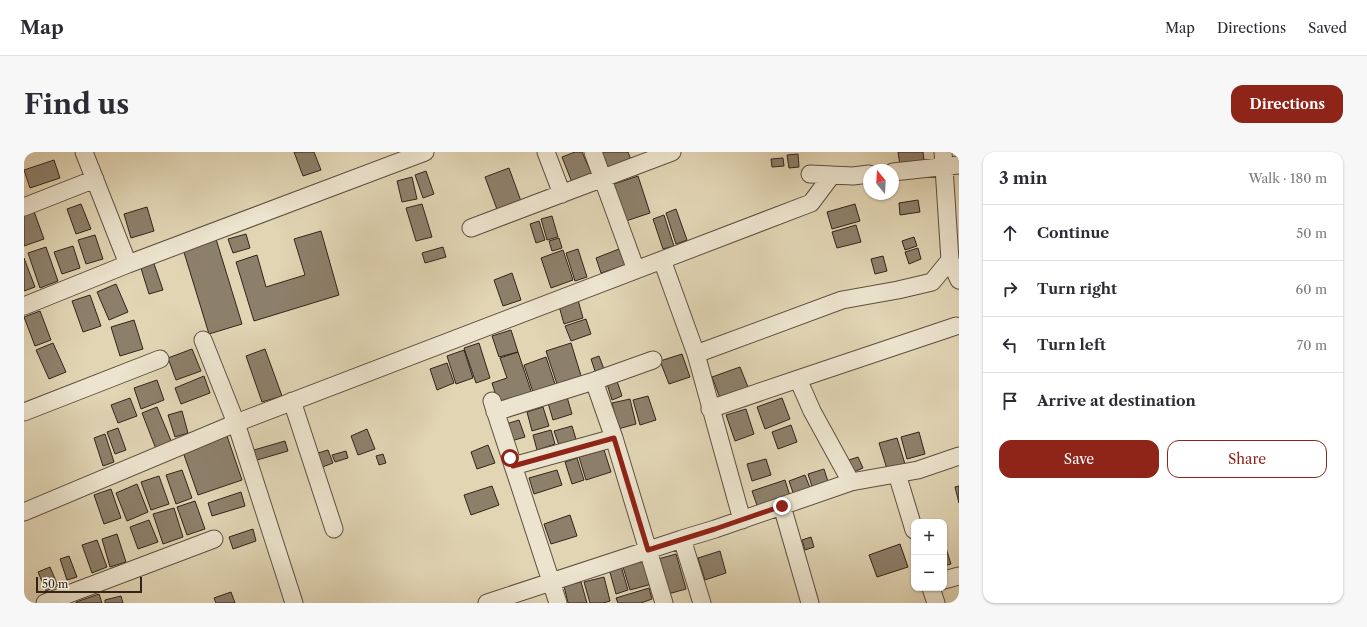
<!DOCTYPE html>
<meta charset="utf-8">
<style>
body{margin:0;font-family:"Libre Caslon Text",serif;background:#f7f7f7;color:#2b2b33}
.controls{position:absolute;right:12px;bottom:12px;display:grid;overflow:hidden;border-radius:8px;box-shadow:0 1px 3px #0004}
.controls button{width:36px;height:36px;display:grid;place-items:center;padding:0;border:0;border-bottom:1px solid #e1e1e2;background:#fff;color:#2b2b33;font:20px sans-serif}
.compass{position:absolute;left:839px;top:12px;width:36px;height:36px;border-radius:50%;background:#fff;box-shadow:0 1px 3px #0004;rotate:342deg}
.scale{position:absolute;left:12px;bottom:10px;width:106px;box-sizing:border-box;padding-left:4px;border:2px solid #33241b;border-top:0;font-size:11px;line-height:14px;white-space:nowrap;color:#33241b;-webkit-text-stroke:3px #ece4ce;paint-order:stroke}
.stop{position:absolute;width:12px;height:12px;margin:-9px;border:3px solid #8f2418;border-radius:50%;background:#fff}
.stop.end{background:#8f2418;border-color:#fff;box-shadow:0 1px 4px #0008}
.list{margin:0;padding:0;list-style:none}
h2{display:flex;justify-content:space-between;align-items:center;height:52px;margin:0;padding:0 16px;font-size:17px}
h2 small{font-size:13px;font-weight:400;color:#7c7c81}
.list li{display:grid;grid-template-columns:26px 1fr auto;gap:12px;align-items:center;box-sizing:border-box;height:56px;padding:0 16px;border-top:1px solid #e1e1e2}
.list b{display:block;font-size:15px;white-space:nowrap}
.list em{font-size:13px;font-style:normal;color:#7c7c81}
.actions{display:flex;gap:8px;padding:12px 16px}
.actions a{flex:1;padding:9px 0;border:1px solid #8f2418;border-radius:12px;text-align:center;font-size:14px;color:#8f2418}
.actions .main{background:#8f2418;color:#fff}
.icon{flex:none;width:22px;height:22px;fill:none;stroke:currentColor;stroke-width:2;stroke-linecap:round;stroke-linejoin:round}
.map{position:relative;flex:none;width:935px;height:451px;overflow:hidden;border-radius:12px}
header{display:flex;align-items:center;gap:24px;box-sizing:border-box;height:56px;padding:0 20px;background:#fff;border-bottom:1px solid #e1e1e2}
header strong{font-size:19px}
nav{display:flex;gap:22px;margin-inline-start:auto;font-size:14px}
.intro{display:flex;align-items:center;justify-content:space-between;box-sizing:border-box;height:96px;padding:0 24px}
h1{margin:0;font-size:28px}
.button{padding:10px 18px;border-radius:12px;background:#8f2418;color:#fff;font-size:14px;font-weight:700}
main{display:flex;gap:24px;padding:0 24px}
aside{flex:1;background:#fff;border-radius:12px;box-shadow:0 1px 3px #0004}
.map>svg:first-child{display:block}
.building{fill:#8d806b;stroke:#33241b}
.lines{fill:none;stroke-linecap:round;stroke-linejoin:round}
.minor-casing{stroke:#5e5041;stroke-width:19}
.minor{stroke:#ece4ce;stroke-width:17}
.route{stroke:#8f2418;stroke-width:5}
</style>
<header>
<strong>Map</strong>
<nav><a>Map</a><a>Directions</a><a>Saved</a></nav>
</header>
<div class="intro"><h1>Find us</h1><a class="button">Directions</a></div>
<main>
<div class="map">
<svg width="935" height="451" viewBox="0 0 935 451">
<rect width="100%" height="100%" fill="#e1d5b4"/>
<filter id="stains"><feTurbulence type="fractalNoise" baseFrequency=".005" numOctaves="4"/><feColorMatrix values="0 0 0 0 .2 0 0 0 0 .09 0 0 0 0 .02 0 0 0 .5 -.17"/></filter>
<radialGradient id="worn" r=".72"><stop offset=".6" stop-color="#630" stop-opacity="0"/><stop offset="1" stop-color="#630" stop-opacity=".3"/></radialGradient>
<path class="building" d="M270 0H290L297 18 279 24Z
M551 0H558L569 25 549 33 538 5Z
M578 0H604L609 13 585 21Z
M874 0H899L900 9 876 13Z
M774 2 775 15 765 16 763 3Z
M759 6 760 14 748 15 747 7Z
M30 8 36 26 6 36 0 18Z
M485 16 498 52 474 60 461 25Z
M402 19 410 42 399 46 391 23Z
M614 24 626 61 602 69 590 32Z
M388 25 393 47 378 50 373 29Z
M894 48 896 60 876 63 875 51Z
M57 52 67 77 52 82 43 57Z
M398 52 408 85 392 89 382 56Z
M831 52 836 69 808 77 803 60Z
M8 54 20 87 0 94V57Z
M123 55 130 79 107 86 100 62Z
M652 57 663 88 652 92 642 61Z
M640 63 650 94 639 97 629 67Z
M528 64 534 85 523 88 517 67Z
M515 69 521 88 512 91 506 72Z
M832 73 837 90 813 96 808 80Z
M297 79 315 143 230 169 212 110 233 103 242 135 281 123 270 87Z
M222 82 226 96 209 101 204 87Z
M71 83 79 107 62 112 54 88Z
M890 85 893 94 881 98 878 89Z
M535 86 538 96 528 99 525 89Z
M192 87 218 172 185 182 159 97Z
M49 94 56 116 38 122 30 100Z
M22 95 34 129 16 136 4 101Z
M419 95 422 105 401 111 398 101Z
M894 96 897 107 885 112 881 100Z
M554 97 563 125 551 129 542 101Z
M595 97 601 113 577 121 572 106Z
M539 98 549 128 527 136 517 106Z
M859 104 863 119 851 122 847 107Z
M0 106 11 135 0 139Z
M128 106 139 138 125 142 115 110Z
M488 121 497 148 479 154 470 128Z
M92 132 104 160 85 168 73 140Z
M66 143 77 174 59 180 48 149Z
M554 148 559 166 540 172 535 154Z
M16 159 27 188 11 194 0 165Z
M562 167 567 182 547 189 541 174Z
M110 168 119 197 96 204 87 175Z
M487 178 494 200 475 205 468 184Z
M29 191 42 220 25 227 12 198Z
M455 191 466 226 452 231 440 196Z
M547 191 558 227 534 235 522 199Z
M168 197 177 219 152 228 144 206Z
M241 197 258 244 238 250 222 204Z
M440 198 449 226 432 232 423 204Z
M494 200 508 242 475 253 468 231 483 226 476 206Z
M658 202 666 225 645 232 636 209Z
M575 204 580 217 571 219 567 207Z
M522 205 531 232 509 240 500 213Z
M423 211 430 231 413 238 406 217Z
M716 215 724 235 696 246 688 225Z
M180 224 186 241 157 252 151 236Z
M133 228 140 248 117 257 110 236Z
M593 229 598 244 588 248 583 232Z
M624 244 632 268 616 273 609 248Z
M543 245 548 262 529 268 524 251Z
M106 246 113 264 94 271 87 253Z
M758 246 766 267 741 277 733 255Z
M606 247 612 272 594 277 588 251Z
M133 255 148 291 132 297 118 261Z
M519 255 525 274 508 279 503 260Z
M722 257 730 282 711 289 702 263Z
M158 259 164 281 151 285 144 263Z
M495 268 501 285 487 289 482 272Z
M767 273 773 290 754 297 748 280Z
M548 274 554 294 537 299 530 279Z
M94 276 102 298 91 302 83 280Z
M343 277 351 297 334 303 327 284Z
M527 278 531 292 513 298 509 283Z
M895 280 901 302 883 307 877 285Z
M81 282 90 310 79 314 70 286Z
M203 284 218 328 174 343 159 300Z
M873 286 881 312 863 317 855 291Z
M261 289 264 299 233 308 230 298Z
M464 293 471 311 453 317 447 300Z
M304 298 309 311 296 316 291 302Z
M580 298 587 320 562 328 555 305Z
M322 299 324 306 311 310 308 303Z
M359 302 362 311 355 313 352 304Z
M834 305 839 316 827 321 822 309Z
M553 306 560 328 548 332 541 310Z
M742 307 747 323 728 329 723 312Z
M800 317 807 339 791 344 784 322Z
M158 318 168 346 152 352 142 323Z
M533 318 538 333 510 342 505 326Z
M781 323 790 346 773 352 765 329Z
M135 324 145 352 127 358 117 330Z
M761 328 767 347 735 359 728 339Z
M113 332 124 360 103 369 92 341Z
M468 334 475 353 447 363 440 343Z
M935 334V351L931 335Z
M87 337 97 366 80 372 70 343Z
M217 340 221 354 188 364 184 351Z
M171 349 181 377 163 383 153 355Z
M150 356 159 385 139 392 129 362Z
M546 363 553 384 527 392 520 372Z
M125 368 134 390 114 397 106 375Z
M229 377 232 389 209 397 205 385Z
M93 382 102 410 86 415 78 387Z
M787 385 790 395 781 398 778 388Z
M73 388 83 415 68 421 58 393Z
M920 390 927 412 920 414Z
M876 392 884 415 853 425 845 403Z
M696 399 702 421 681 428 674 406Z
M652 402 662 437 644 442 634 407Z
M45 404 53 425 43 428 36 407Z
M621 408 628 432 606 438 599 415Z
M597 414 604 438 592 442 585 417Z
M26 415 34 434 22 439 14 420Z
M580 425 586 449 579 451H566L560 430Z
M557 430 563 451H544L540 434Z
M625 436 628 447 617 451H594L592 446Z
M207 440 211 451H192L190 446Z
M75 442 78 451H52V450Z
M97 444 99 451H81V448Z"/>
<g class="lines">
<g class="minor-casing">
<path id="minor" d="M60 0 104 112
M522 0 538 42
M569 0 612 118
M919 0 926 108 935 128
M869 20 935 13
M786 22 829 24 845 22
M0 55 71 27
M447 76 648 0
M638 108 672 202
M0 154 104 112 401 0
M179 188 212 271 270 451
M774 227 932 174
M570 229 590 286 640 451
M268 249 310 377
M468 249 534 451
M686 257 774 227 788 259 827 330
M0 260 136 207
M471 260 570 229 629 208
M489 314 590 286
M873 322 890 378
M758 354 786 451
M0 360 212 271 787 51 808 23
M718 368 672 202 818 148 874 138 908 130 926 108
M658 387 678 451
M920 428 935 424
M907 436 912 451
M21 451 190 387
M463 451 658 387 691 377 827 330 894 318 935 304"/>
</g>
<use href="#minor" class="minor"/>
</g>
<g class="lines">
<path class="route" d="M486 306 489 314 590 286 624 398 691 377 758 354"/>
</g>
<rect width="100%" height="100%" filter="url(#stains)"/>
<rect width="100%" height="100%" fill="url(#worn)"/>
</svg>
<div class="controls">
<button>+</button>
<button>−</button>
</div>
<svg class="compass" viewBox="-18 -18 36 36"><path d="M0-13l5 13h-10z" fill="#e53935"/><path d="M0 13l5-13h-10z" fill="#7c7c81"/></svg>
<div class="scale">50 m</div>
<div class="stop" style="left:486px;top:306px"></div>
<div class="stop end" style="left:758px;top:354px"></div>
</div>
<aside>
<h2>3 min<small>Walk · 180 m</small></h2>
<ul class="list">
<li><svg class="icon" aria-label="ahead" viewBox="0 0 24 24"><path d="M12 20V5M6 11l6-6 6 6"/></svg><div><b>Continue</b></div><em>50 m</em></li>
<li><svg class="icon" aria-label="right" viewBox="0 0 24 24"><path d="M7 20v-9h11M14 6l5 5-5 5"/></svg><div><b>Turn right</b></div><em>60 m</em></li>
<li><svg class="icon" aria-label="left" viewBox="0 0 24 24"><path d="M17 20v-9H6M10 6l-5 5 5 5"/></svg><div><b>Turn left</b></div><em>70 m</em></li>
<li><svg class="icon" aria-label="arrive" viewBox="0 0 24 24"><path d="M6 21V4h12l-3 4 3 4H6"/></svg><div><b>Arrive at destination</b></div></li>
</ul>
<div class="actions"><a class="main">Save</a><a>Share</a></div>
</aside>
</main>
